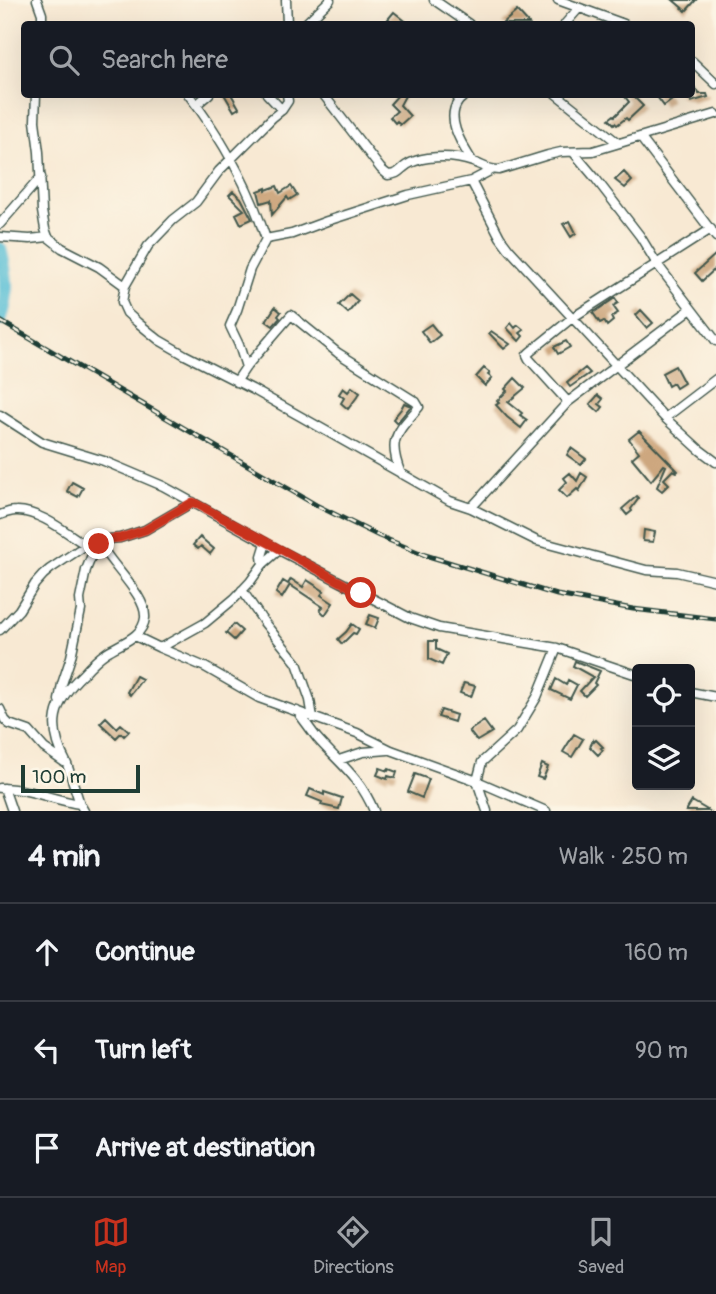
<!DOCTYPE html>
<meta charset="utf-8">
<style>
body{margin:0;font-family:Pangolin,sans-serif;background:#242831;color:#f1f3f6}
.controls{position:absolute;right:21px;bottom:21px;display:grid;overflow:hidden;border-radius:7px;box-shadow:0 7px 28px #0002}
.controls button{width:63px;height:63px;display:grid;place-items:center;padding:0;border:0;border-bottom:2px solid #363941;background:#171b24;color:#f1f3f6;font:35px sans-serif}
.scale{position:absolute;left:21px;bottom:18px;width:119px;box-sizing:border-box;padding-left:7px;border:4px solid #1f3d34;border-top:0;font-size:19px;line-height:24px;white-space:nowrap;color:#1f3d34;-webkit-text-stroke:5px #fcf5e5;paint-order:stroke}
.stop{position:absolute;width:21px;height:21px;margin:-16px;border:5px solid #c8321e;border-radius:50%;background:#fff}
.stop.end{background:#c8321e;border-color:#fff;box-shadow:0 2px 7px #0008}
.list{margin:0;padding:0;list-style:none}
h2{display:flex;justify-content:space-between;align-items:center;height:91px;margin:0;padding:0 28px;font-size:30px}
h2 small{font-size:23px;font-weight:400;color:#9ea1a6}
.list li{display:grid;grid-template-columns:46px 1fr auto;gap:21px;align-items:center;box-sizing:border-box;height:98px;padding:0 28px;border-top:2px solid #363941}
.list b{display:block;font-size:26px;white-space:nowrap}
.list em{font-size:23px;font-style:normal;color:#9ea1a6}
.icon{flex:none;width:38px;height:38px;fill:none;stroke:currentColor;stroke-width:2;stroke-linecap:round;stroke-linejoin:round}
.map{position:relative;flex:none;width:716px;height:811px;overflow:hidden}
.search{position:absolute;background:#171b24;box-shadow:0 7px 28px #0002;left:21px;right:21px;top:21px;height:77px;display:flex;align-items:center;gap:18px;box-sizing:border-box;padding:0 24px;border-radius:7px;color:#9ea1a6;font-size:26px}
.sheet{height:385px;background:#171b24}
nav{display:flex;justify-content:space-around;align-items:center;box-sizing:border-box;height:98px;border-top:2px solid #363941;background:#171b24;font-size:19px;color:#9ea1a6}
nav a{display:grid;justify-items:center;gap:4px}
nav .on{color:#c8321e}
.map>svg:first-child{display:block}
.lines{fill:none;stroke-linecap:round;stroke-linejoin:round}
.river{stroke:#59bfd6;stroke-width:14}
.building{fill:#cda77f}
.minor-casing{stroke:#40574c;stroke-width:11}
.minor{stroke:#fff;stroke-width:8}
.rail-casing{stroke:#1f3d34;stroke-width:5}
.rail{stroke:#fcf5e5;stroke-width:2.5;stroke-dasharray:8;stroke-linecap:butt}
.route{stroke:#c8321e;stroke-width:9}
</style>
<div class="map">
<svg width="716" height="811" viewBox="0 0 716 811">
<rect width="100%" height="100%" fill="#fcf5e5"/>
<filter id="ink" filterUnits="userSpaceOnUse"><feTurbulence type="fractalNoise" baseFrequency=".0143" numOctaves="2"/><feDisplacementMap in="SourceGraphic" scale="14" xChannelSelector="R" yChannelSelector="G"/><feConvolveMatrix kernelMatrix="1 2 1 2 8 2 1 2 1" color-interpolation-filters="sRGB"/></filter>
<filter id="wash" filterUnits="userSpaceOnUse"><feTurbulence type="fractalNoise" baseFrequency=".00686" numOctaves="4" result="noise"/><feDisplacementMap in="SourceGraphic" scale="28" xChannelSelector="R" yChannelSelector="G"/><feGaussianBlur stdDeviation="1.57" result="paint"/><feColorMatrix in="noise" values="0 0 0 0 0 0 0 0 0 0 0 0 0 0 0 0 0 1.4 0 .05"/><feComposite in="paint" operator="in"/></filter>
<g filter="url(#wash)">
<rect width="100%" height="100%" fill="#f8e9d3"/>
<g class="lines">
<path class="river" d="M0 249C6 272 10 296 0 319"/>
</g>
<g id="blocks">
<path class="building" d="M673 0H696L686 11Z
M517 11 529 24H502Z
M394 12 409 24H395L388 19Z
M691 84 698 91 699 94H707L708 97 691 102V100L678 95 691 94Z
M224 94H231L239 108 234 111Z
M399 94H406L400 105 410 116 400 125 397 121 395 123 390 117 397 111 390 104Z
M623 94H631L643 106 628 120 626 118 617 125 615 123 614 124 609 119 614 115 615 116 629 102Z
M655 94H667L672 100 664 106Z
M624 172 632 181 625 188 615 180Z
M277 186 280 193 291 186 297 195 289 200 287 197 272 215 271 200 261 203 258 191 266 188V190Z
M233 191 241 198 252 219 241 224 236 214 244 210 229 195Z
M570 221 576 233 571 237 563 224Z
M716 254V268L702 281 695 273Z
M350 294 358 301 348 313 339 305Z
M615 298 618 303 613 306 618 313 611 317 613 321 607 326 604 321 600 323 593 313Z
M275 307 281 312 278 316 280 318 273 326 266 321Z
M641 310 653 323 647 328 636 315Z
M511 323 515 328 518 325 524 330 520 333 523 336 519 341 507 328Z
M431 324 440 335 430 343 421 331Z
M491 331 510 344 504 349 489 333Z
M566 341 570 347 558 354 554 347Z
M675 366 684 383 676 388 673 383 668 386 662 373Z
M484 368 490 373 488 375 492 378 485 386 476 377Z
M585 368 590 373 570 387 567 383Z
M515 378 525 388 508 402 522 413 520 415 527 420 521 428 507 417 496 405 499 403 497 401 507 391 505 389Z
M352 387 360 393 348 409 341 403 344 398 339 394 343 388 348 392Z
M598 395 603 399 599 404 603 407 599 412 590 404Z
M404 403 411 406 397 423 393 419 401 409Z
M639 431 678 471 677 472 673 470 664 479 669 484 662 491 657 487 666 466 664 465 651 481 632 458 639 452 629 439Z
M571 448 586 459 581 465 567 455Z
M570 473 577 481 581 473 587 477 579 491 577 489 567 498 559 490 567 482 564 478Z
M72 482 83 488 78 497 67 491Z
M637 496 639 498 631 509 632 511 627 515 622 509Z
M644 530 655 532 653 542 643 541Z
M200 537 214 549 210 554 201 546 198 549 193 545Z
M291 579 303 587 307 580 324 591 321 595 333 603 325 615 320 610 323 607 290 585 282 598 276 593 283 581 288 584Z
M370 615 379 618 375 628 366 624Z
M234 624 242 631 234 640 226 633Z
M352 624 359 629 356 634 353 633 342 644 338 639 346 632Z
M429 641H436V649L447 654 442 665 429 659Z
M575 661 600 671 594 683 596 685 585 696 580 691 593 677 573 666Z
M136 676 142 679 130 695 127 692Z
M556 679 566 685 568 680 577 685 570 699 551 690Z
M464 683 475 686 471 697 460 693Z
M441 710 456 715 454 722 438 717Z
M106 717 117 728 121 724 129 731 124 736 121 733 116 738 100 723Z
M484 721 492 732 477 741 469 731Z
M574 734 583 739 572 757 563 752Z
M593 740 594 742 596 740 603 747 601 748 603 750 598 755 590 747Z
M542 764 548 767 543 779 537 777Z
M380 768 388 771 389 769 397 772 395 778 388 776 387 779 377 775Z
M415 774 429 779 422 798 408 792Z
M310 789 324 795V792L342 798 339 809 321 805 322 802 307 796Z
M692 801 709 811H686Z"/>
</g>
</g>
<g filter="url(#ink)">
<use href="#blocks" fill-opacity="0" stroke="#40574c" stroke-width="2"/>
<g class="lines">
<g class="minor-casing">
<path id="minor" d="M37 0 42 14V24
M286 0 287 24
M434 0 469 24
M558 0 624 24
M305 24 330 0
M565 24 579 8
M692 61 716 84
M36 94 35 121 39 152 42 211 45 229 48 237 62 248 99 267 125 286
M188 94C222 138 249 186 266 239L250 269 237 310 230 326 239 345 246 367
M267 94 282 110
M287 94 288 101 282 110 272 118 219 171 196 202 173 220 148 246 125 286 122 302 127 313 137 322 159 340 185 355 252 389 450 501 471 508 537 541 646 570 677 572 716 581
M323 94 381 169 388 175C400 174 399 170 407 165 413 161 421 159 428 158 442 156 459 157 473 162 482 165 488 170 499 170L548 155 561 152 593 151 716 114
M466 94C464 97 460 99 458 102 445 120 463 146 472 161
M556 94 618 143
M196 105 209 94
M640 137 716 237
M574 153 596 179 640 236 657 264 716 341
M471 181 500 237 509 249 665 418 700 450 716 462
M0 224 41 177
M0 237 30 239 48 237
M266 239 292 234 327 221 408 195 471 181 492 170
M236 382 246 367 291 315 338 353 416 402 419 407C396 434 387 439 401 474
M568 402 529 359 527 355 530 352 572 318 711 229
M0 415 42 442 104 461 163 486 279 550 410 618 439 628 557 648 637 675
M665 418 716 379
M471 508 568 402 691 309
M0 515C5 513 11 511 16 511 39 510 68 534 86 545
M263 564 262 556 266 543
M242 590 263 621 297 663 310 700 313 718
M0 630 19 610 35 584 43 575 50 569 86 545 98 540 120 538 145 530 193 502
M135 636 160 648 205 667 259 698 357 733 391 750 477 781 546 811
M160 648 205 623 235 598 250 582 263 564 279 550
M690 692 716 697
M59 700 62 684 71 657 81 610 80 599 86 570 98 540
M0 709 5 720 9 724 29 731 44 748 67 764 80 804 84 811
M297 711C304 720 310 729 317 738 340 764 360 777 374 811
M339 760 363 752 388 750
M67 764C47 727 52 703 83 674 90 666 98 658 107 652 121 643 143 637 145 618 147 595 107 562 98 540
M0 788C28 788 53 800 80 804
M4 788 12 811
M487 811 477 781 482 762 517 730 537 697 557 648"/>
</g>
<use href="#minor" class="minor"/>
<g class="rail-casing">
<path id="rail" d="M0 321 316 505 379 536 425 555 557 595 633 609 716 619"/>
</g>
<use href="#rail" class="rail"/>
</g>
</g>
<g class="lines" filter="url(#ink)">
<path class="route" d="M99 544 98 540 120 538 145 530 193 502 361 593"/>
</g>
</svg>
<div class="controls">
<button><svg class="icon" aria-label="locate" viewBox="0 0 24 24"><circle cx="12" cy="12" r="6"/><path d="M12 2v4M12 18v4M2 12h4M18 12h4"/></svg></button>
<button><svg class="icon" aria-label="layers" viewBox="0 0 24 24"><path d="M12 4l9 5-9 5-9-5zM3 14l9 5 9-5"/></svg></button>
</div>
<div class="scale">100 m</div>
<div class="stop" style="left:361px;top:593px"></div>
<div class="stop end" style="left:99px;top:544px"></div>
<div class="search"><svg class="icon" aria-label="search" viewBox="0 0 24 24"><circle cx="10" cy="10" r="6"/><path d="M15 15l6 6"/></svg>Search here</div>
</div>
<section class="sheet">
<h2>4 min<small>Walk · 250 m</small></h2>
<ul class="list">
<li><svg class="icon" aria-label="ahead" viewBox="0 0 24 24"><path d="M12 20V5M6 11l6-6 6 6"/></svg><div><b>Continue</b></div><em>160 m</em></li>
<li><svg class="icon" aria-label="left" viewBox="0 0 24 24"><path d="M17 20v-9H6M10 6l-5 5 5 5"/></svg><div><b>Turn left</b></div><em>90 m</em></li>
<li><svg class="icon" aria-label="arrive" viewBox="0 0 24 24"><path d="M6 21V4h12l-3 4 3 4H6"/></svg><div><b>Arrive at destination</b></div></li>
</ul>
</section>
<nav>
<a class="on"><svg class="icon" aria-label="map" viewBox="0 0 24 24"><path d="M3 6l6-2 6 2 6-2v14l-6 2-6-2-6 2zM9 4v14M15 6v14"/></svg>Map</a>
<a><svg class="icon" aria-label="directions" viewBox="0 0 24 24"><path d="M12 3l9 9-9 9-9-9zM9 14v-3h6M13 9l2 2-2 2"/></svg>Directions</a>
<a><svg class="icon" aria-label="saved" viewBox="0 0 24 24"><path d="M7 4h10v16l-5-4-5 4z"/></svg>Saved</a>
</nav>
